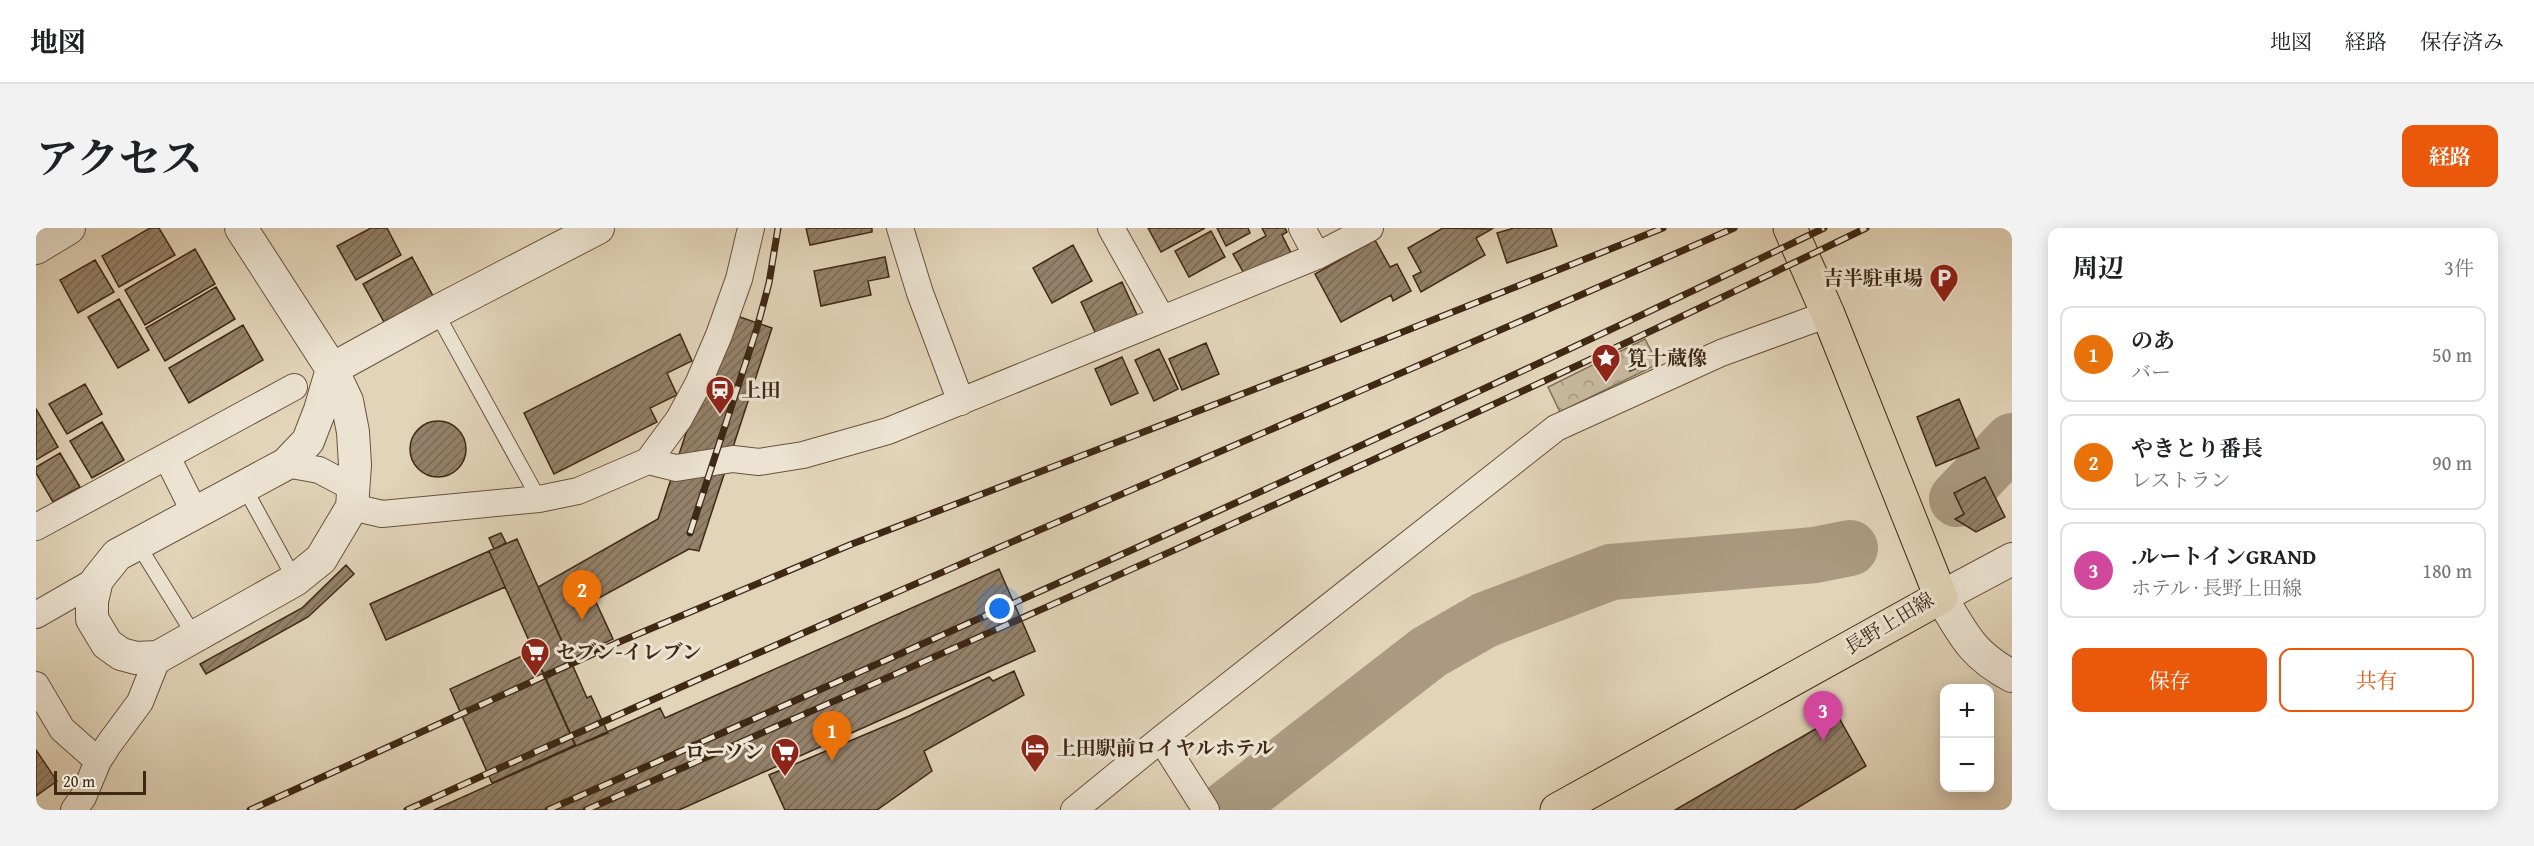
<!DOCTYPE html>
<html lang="ja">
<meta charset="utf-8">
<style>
body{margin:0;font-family:"Gentium Book Plus","Noto Serif JP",serif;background:#f2f2f2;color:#202124}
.controls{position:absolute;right:18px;bottom:18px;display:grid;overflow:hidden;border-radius:12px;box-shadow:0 3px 15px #0003}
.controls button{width:54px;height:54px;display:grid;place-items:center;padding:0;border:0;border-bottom:2px solid #e0e0e0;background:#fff;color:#202124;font:30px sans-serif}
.scale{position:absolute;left:18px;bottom:15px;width:92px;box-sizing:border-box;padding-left:6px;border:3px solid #3f2814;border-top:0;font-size:16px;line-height:21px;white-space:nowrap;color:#3f2814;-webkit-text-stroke:4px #ece3d2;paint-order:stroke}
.you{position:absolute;left:964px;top:381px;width:21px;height:21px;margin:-15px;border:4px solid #fff;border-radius:50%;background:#1a73e8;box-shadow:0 0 0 9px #1a73e833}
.badge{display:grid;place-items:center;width:39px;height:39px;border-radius:50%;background:#ea580c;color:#fff;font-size:20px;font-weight:700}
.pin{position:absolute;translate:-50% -50px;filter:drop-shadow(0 2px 3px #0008)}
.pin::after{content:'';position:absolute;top:32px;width:21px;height:18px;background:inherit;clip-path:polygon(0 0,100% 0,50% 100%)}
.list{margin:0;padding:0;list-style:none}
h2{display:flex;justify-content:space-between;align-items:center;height:78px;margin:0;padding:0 24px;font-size:26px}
h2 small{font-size:20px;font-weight:400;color:#757577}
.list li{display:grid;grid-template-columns:39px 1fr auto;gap:18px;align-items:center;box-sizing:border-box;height:96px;margin:0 12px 12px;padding:0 12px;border:2px solid #e0e0e0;border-radius:12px}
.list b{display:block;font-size:22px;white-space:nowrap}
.list p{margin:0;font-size:20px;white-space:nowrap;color:#757577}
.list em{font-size:20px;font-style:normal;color:#757577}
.actions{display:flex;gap:12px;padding:18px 24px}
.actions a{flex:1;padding:14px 0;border:2px solid #ea580c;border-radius:12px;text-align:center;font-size:21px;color:#ea580c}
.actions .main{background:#ea580c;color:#fff}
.map{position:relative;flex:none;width:1976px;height:582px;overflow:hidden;border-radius:12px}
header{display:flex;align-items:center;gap:36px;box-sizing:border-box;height:84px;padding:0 30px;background:#fff;border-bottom:2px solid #e0e0e0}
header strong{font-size:28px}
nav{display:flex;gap:33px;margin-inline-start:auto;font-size:21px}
.intro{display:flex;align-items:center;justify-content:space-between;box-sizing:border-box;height:144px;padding:0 36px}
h1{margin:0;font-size:42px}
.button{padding:15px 27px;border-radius:12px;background:#ea580c;color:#fff;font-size:21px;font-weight:700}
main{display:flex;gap:36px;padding:0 36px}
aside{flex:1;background:#fff;border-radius:12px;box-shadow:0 3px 15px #0003}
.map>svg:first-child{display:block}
.park{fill:url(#park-crowns);stroke:#827058;stroke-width:1.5}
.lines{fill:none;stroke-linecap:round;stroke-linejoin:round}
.river{stroke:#ab9a81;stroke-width:56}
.building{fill:url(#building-hatch);stroke:#3f2814;stroke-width:1.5}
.service-casing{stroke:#68533d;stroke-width:16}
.minor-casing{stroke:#68533d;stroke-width:28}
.tertiary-casing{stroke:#68533d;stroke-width:34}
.primary-casing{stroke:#3f2814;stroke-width:35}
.service{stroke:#ece3d2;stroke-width:14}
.minor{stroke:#ece3d2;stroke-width:26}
.tertiary{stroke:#ece3d2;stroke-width:32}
.primary{stroke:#e2d4b9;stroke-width:33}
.rail-casing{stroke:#3f2814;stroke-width:7}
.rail{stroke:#ece3d2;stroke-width:4.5;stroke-dasharray:14;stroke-linecap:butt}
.labels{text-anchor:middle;stroke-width:6;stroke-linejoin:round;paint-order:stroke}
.poi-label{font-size:20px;font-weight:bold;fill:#3f2814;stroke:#ece3d2;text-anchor:start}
.street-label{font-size:20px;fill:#3f2814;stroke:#ece3d2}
</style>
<header>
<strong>地図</strong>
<nav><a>地図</a><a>経路</a><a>保存済み</a></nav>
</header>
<div class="intro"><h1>アクセス</h1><a class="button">経路</a></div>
<main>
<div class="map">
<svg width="1976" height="582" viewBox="0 0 1976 582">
<defs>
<pattern id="park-crowns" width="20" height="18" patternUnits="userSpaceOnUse" patternTransform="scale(1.5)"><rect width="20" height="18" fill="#c6b79d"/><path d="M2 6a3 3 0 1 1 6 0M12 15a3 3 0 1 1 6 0" fill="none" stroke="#a2957f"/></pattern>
<pattern id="building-hatch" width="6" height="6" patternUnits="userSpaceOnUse" patternTransform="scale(1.5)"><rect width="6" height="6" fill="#94816a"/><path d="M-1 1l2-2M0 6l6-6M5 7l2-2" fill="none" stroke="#7a6a56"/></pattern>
</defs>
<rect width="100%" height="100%" fill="#e2d4b9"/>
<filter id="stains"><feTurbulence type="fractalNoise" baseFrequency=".00333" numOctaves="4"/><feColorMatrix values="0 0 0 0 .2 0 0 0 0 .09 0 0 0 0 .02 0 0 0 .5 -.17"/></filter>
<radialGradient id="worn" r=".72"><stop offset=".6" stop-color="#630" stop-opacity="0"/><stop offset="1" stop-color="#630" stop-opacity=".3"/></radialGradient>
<path class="park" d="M1609 111 1622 136 1524 184 1512 159Z"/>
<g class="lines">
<path class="river" d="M1921 271 1976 213
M1189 582 1393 424 1449 392 1575 344 1779 327 1814 320"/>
</g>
<path class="building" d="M114 0H123L139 27 83 59 66 28Z
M335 0H351L365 27 320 52 301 18Z
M770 0H836V4L774 17Z
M1112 0H1169L1125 24Z
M1181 0H1212L1214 5 1190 18Z
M1226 0H1249L1251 4 1246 7 1255 25 1210 49 1197 26 1230 8Z
M1407 0 1456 1 1440 10 1449 27 1385 64 1377 48 1385 44 1372 20Z
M1478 0H1515L1521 18 1471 35 1461 5Z
M1175 3 1189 29 1153 49 1139 23Z
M1339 12 1354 39 1361 36 1375 63 1357 73 1355 67 1305 94 1279 46Z
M1037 17 1056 53 1016 75 997 40Z
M159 21 179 56 109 97 89 62Z
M376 29 397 68 348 94 327 56Z
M849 29 853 49 832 53 835 67 785 78 778 43Z
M59 32 78 64 42 85 24 52Z
M1086 54 1101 87 1060 106 1045 74Z
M180 59 199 91 129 133 110 100Z
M83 71 113 122 82 140 52 89Z
M701 88 736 100 663 323 653 321 559 372 577 411 534 432 502 359 622 291 651 202 679 150Z
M207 97 227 132 153 175 133 140Z
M644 106 656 133 631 145 641 167 614 180 621 194 518 246 488 185Z
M1170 115 1183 146 1146 162 1133 131Z
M1123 121 1142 161 1118 173 1099 132Z
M1086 129 1102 165 1075 177 1059 141Z
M1600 132 1603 139 1594 143 1591 137Z
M49 156 66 186 31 206 13 176Z
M1923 171 1943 220 1900 238 1881 189Z
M0 181 22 219 0 232Z
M374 221a28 28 0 1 1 56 0a28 28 0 1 1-56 0Z
M66 194 88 232 56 250 34 213Z
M24 225 44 259 17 274 0 245V239Z
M1949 249 1969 289 1940 304 1919 291 1928 286 1918 265Z
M465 305 470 315 458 321 453 310Z
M481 311 551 470 555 468 572 505 540 518 453 323Z
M453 323 469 359 350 412 334 376Z
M310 337 318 346 272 389 170 446 164 436 266 380Z
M963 341 999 423 643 582H398L624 480 629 490Z
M497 423 539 517 456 555 414 461Z
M978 443 988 467 888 523 896 543 841 582H749L733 547 873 488 953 449 957 453Z
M1802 488 1830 538 1758 582H1639Z
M0 522 21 553 0 568Z"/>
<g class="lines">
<g class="service-casing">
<path id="service" d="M400 84 503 271
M208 259 259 352
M101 315 158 407"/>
</g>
<g class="minor-casing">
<path id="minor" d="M864 0 884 65 925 174
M1075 0 1126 91
M1266 0 1281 28
M131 229 159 285
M612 233 640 240 697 231 723 234 767 227 852 203 1281 28 1334 0
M250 236 283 242 317 260
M316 279 346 286 503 271 542 263 612 233 643 191 662 156 683 107 703 51 715 0
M0 299 258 159
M0 387 61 352
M0 457 26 501 62 533
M1125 511 1170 582
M38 582 47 569 62 533 73 516 104 474 122 429
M1038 582 1125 511 1520 200 1685 125 1792 86"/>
</g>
<g class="tertiary-casing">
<path id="tertiary" d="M205 0 296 141 311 173 317 204 319 237 316 279 285 331 259 352 122 429 100 430 85 426 71 416 56 391V373L61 352 81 327 250 236 272 213 284 182 296 141 400 84 562 0
M0 20 33 0
M1976 331 1905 369C1927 406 1936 427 1976 448"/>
</g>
<g class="primary-casing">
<path id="primary" d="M1521 582 1905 369 1792 86 1754 0"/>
</g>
<use href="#service" class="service"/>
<use href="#minor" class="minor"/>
<use href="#tertiary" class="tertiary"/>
<use href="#primary" class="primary"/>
<g class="rail-casing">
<path id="rail" d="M654 305 721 100 733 55 742 0
M214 582 583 414 816 316 1344 113 1627 0
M371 582C811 382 1256 194 1698 0
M512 582C940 393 1367 203 1788 0
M550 582C980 394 1408 205 1830 0"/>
</g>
<use href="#rail" class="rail"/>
</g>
<defs>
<g id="parking-pin" transform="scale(1.5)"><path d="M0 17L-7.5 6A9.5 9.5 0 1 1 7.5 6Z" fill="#8f2418" stroke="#ece3d2"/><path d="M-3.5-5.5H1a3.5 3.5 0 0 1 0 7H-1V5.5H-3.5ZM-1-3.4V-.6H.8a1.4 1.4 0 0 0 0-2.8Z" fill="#fff"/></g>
<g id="sight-pin" transform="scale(1.5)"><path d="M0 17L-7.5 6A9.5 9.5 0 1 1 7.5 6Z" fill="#8f2418" stroke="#ece3d2"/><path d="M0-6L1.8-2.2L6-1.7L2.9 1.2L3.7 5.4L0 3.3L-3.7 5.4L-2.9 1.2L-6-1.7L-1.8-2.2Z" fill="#fff"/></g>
<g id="station-pin" transform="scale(1.5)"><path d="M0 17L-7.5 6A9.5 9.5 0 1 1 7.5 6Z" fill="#8f2418" stroke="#ece3d2"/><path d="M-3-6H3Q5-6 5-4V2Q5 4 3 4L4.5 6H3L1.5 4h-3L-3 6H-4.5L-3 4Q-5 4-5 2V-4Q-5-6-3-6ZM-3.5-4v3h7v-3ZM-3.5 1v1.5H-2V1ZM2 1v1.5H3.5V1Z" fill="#fff"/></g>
<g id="supermarket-pin" transform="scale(1.5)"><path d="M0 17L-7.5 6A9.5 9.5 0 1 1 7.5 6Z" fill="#8f2418" stroke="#ece3d2"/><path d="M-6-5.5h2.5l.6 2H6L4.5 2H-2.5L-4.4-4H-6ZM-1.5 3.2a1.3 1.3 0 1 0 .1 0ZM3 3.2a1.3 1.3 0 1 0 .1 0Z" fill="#fff"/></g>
<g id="hotel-pin" transform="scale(1.5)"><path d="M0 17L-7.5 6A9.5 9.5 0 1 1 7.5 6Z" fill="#8f2418" stroke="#ece3d2"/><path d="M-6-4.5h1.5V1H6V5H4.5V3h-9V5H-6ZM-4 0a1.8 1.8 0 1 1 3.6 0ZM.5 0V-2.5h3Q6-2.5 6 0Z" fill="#fff"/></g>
</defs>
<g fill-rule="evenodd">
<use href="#parking-pin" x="1908" y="50"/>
<use href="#sight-pin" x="1570" y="130"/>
<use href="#station-pin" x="684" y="162"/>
<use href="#supermarket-pin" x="499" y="424"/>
<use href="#hotel-pin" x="999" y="520"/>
<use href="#supermarket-pin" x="749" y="524"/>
</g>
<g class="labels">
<g class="poi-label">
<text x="1887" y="57" text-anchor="end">吉半駐車場</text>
<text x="1591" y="137">筧十蔵像</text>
<text x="705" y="169">上田</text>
<text x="520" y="431">セブン-イレブン</text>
<text x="1020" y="527">上田駅前ロイヤルホテル</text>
<text x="728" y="531" text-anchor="end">ローソン</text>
</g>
<g class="street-label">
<text transform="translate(1853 395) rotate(-31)" y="7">長野上田線</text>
</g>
</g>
<rect width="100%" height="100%" filter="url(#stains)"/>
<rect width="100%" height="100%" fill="url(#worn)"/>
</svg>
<div class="controls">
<button>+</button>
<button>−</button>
</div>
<div class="scale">20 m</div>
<div class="you"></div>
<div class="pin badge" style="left:796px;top:533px;background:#e8710a">1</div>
<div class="pin badge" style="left:546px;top:392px;background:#e8710a">2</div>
<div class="pin badge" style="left:1787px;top:513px;background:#d1479c">3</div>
</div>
<aside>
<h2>周辺<small>3件</small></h2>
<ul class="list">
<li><span class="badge" style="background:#e8710a">1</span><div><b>のあ</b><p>バー</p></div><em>50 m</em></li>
<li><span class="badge" style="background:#e8710a">2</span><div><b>やきとり番長</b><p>レストラン</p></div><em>90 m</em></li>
<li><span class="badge" style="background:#d1479c">3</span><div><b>.ルートインGRAND</b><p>ホテル · 長野上田線</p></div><em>180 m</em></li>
</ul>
<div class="actions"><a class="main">保存</a><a>共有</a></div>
</aside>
</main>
